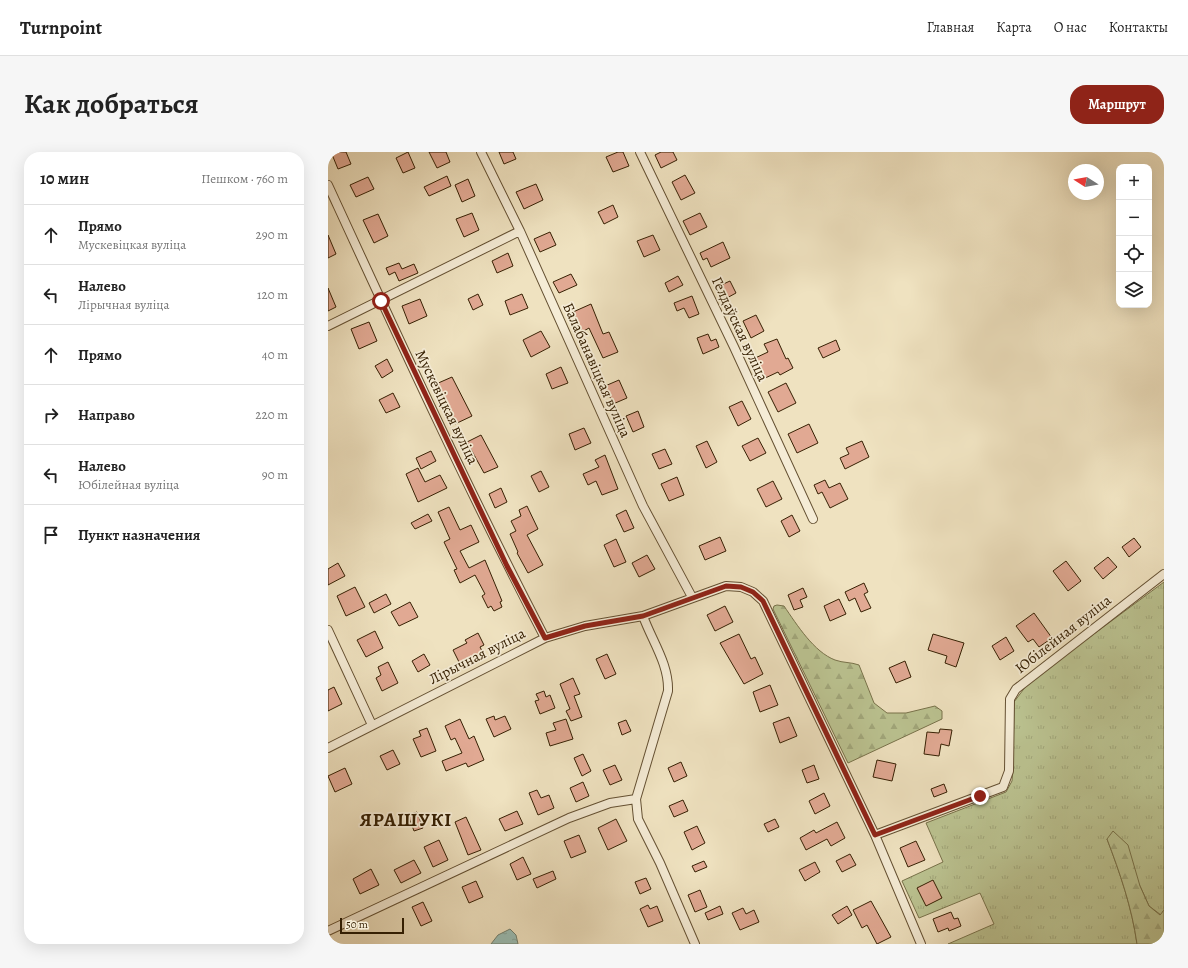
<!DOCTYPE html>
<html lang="ru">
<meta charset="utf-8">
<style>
body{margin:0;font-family:Alegreya,serif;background:#f6f6f6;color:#222}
.controls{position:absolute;right:12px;top:12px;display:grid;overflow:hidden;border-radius:8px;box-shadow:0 4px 16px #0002}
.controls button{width:36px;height:36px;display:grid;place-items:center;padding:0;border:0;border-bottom:1px solid #e0e0e0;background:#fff;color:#222;font:20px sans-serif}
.compass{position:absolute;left:740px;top:12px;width:36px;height:36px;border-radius:50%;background:#fff;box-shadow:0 4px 16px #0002;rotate:281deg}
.scale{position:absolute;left:12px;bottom:10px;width:64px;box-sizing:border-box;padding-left:4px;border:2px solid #362003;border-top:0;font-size:11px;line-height:14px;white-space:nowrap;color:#362003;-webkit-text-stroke:3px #f5ecd6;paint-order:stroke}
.stop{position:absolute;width:12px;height:12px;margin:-9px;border:3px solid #8f2418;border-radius:50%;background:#fff}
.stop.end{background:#8f2418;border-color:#fff;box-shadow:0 1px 4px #0008}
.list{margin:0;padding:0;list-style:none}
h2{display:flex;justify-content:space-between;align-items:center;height:52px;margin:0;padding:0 16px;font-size:17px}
h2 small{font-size:13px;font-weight:400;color:#767676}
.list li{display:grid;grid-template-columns:26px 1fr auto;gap:12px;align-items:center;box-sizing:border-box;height:60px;padding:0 16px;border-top:1px solid #e0e0e0}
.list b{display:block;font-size:15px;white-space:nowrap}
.list p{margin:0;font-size:13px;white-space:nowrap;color:#767676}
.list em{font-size:13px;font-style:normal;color:#767676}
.icon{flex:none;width:22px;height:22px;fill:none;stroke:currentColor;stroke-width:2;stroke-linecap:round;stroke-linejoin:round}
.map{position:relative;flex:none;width:836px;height:792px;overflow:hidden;border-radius:16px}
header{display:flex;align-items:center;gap:24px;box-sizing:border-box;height:56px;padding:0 20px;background:#fff;border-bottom:1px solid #e0e0e0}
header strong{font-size:19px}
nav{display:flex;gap:22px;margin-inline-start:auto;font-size:14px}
.intro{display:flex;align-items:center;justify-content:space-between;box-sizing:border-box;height:96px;padding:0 24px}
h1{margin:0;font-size:28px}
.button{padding:10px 18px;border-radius:16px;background:#8f2418;color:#fff;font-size:14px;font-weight:700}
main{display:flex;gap:24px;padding:0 24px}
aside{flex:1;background:#fff;border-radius:16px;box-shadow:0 4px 16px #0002}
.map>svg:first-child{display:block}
.grass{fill:url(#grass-tufts);stroke:#78724a}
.forest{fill:url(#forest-firs);stroke:#78724a}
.water{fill:url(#water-ripples);stroke:#727e6d}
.building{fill:#e1a993;stroke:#362003}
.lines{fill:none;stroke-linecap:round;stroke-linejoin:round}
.minor-casing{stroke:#645032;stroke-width:10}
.minor{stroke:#f5ecd6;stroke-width:8}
.route{stroke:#8f2418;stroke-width:5}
.labels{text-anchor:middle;stroke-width:3.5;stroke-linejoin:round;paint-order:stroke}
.street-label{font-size:15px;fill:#362003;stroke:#f5ecd6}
.district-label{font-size:19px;font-weight:bold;letter-spacing:1px;fill:#362003;stroke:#f5ecd6}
</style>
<header>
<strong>Turnpoint</strong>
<nav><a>Главная</a><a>Карта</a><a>О нас</a><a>Контакты</a></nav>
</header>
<div class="intro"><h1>Как добраться</h1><a class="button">Маршрут</a></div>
<main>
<aside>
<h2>10 мин<small>Пешком · 760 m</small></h2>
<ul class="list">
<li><svg class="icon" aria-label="ahead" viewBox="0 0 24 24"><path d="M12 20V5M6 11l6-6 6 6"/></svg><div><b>Прямо</b><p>Мускевіцкая вуліца</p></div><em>290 m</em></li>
<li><svg class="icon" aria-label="left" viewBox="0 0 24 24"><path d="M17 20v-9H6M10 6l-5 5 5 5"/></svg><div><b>Налево</b><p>Лірычная вуліца</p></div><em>120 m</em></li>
<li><svg class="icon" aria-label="ahead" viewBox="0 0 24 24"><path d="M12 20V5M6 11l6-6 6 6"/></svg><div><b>Прямо</b></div><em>40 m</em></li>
<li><svg class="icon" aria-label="right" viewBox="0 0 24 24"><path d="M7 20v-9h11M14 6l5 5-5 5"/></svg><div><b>Направо</b></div><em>220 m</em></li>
<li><svg class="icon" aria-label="left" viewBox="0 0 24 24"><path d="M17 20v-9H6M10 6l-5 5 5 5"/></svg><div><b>Налево</b><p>Юбілейная вуліца</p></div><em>90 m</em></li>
<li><svg class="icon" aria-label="arrive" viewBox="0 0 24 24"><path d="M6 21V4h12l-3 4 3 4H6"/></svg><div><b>Пункт назначения</b></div></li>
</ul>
</aside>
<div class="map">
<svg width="836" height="792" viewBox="0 0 836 792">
<defs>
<pattern id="grass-tufts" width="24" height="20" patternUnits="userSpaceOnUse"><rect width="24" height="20" fill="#bbc391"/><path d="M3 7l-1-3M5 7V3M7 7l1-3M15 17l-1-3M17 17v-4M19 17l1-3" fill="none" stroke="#a1a77b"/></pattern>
<pattern id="forest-firs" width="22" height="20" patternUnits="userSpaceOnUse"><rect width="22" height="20" fill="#bbc391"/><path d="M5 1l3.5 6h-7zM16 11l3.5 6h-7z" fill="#a1a77b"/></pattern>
<pattern id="water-ripples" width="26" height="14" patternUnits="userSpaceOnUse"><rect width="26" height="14" fill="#9abdb4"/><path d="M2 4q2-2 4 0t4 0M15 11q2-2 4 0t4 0" fill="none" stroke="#85a299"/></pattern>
</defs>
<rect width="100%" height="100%" fill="#efe2c0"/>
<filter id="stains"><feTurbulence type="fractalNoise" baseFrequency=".005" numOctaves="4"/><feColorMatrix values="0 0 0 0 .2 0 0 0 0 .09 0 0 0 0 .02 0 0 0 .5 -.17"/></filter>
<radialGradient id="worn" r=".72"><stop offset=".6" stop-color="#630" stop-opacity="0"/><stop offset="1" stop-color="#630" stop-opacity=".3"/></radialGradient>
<path class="grass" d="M836 430V758L833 763 821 754 812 734 779 687C792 721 804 756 809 792H620L666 772 652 741 591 766 574 729 615 710 598 671 678 640 684 629 685 617 686 550 701 530Z"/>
<path class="forest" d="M449 453 456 454C469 473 486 500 507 508 515 511 523 510 531 513L546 551 559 561H578L607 554 614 559V567L520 611 445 457 446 454Z
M785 679 800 693 812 734 821 754 832 763 836 758V792H809C804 756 792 721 779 687Z"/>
<path class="water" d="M182 777 188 783 190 792H163L170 783Z"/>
<path class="building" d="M3 0H18L23 12 10 17Z
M80 0 87 16 75 21 68 6Z
M101 0H118L122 10 109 16Z
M171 0H185L188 7 176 12Z
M290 0H295L301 14 285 20 278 5Z
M333 0H345L349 8 333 16 327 3Z
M357 23 367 41 353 48 344 30Z
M119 24 123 34 101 44 96 35Z
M40 25 46 37 28 45 22 33Z
M140 27 147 44 134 50 127 33Z
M208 32 215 48 196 57 188 40Z
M285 53 290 65 276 72 270 60Z
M144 61 151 78 136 85 128 67Z
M372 61 379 75 362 83 355 69Z
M50 62 60 84 46 91 35 68Z
M222 80 228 93 212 100 206 87Z
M0 83 8 102 0 106Z
M325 83 332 98 316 105 309 89Z
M395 90 402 106 383 115 379 106 375 108 372 101Z
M180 101 185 114 169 121 164 109Z
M71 111 74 117 86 112 90 121 71 129 67 120 61 123 58 116Z
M243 122 249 133 231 141 225 130Z
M350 124 355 133 341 140 337 131Z
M402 129 408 141 397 147 391 134Z
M0 136 8 155 0 159Z
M150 142 155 153 145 158 140 147Z
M194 142 200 156 182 163 177 149Z
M364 144 371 162 361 166 356 156 349 159 346 151Z
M92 147 99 164 81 172 74 154Z
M263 152 275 182 281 180 290 200 275 206 261 176 254 180 245 160Z
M428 163 436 179 423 186 415 169Z
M41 170 49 189 31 197 23 177Z
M213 179 222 195 203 205 195 188Z
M380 182 383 189 388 187 391 195 375 202 369 186Z
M449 187 458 207 460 206 465 216 452 223 450 220 433 228 423 208 440 200 436 192Z
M508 188 512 198 495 206 490 196Z
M59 207 65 219 54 226 47 214Z
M233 215 240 231 224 237 218 222Z
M124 225 144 264 127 272 108 232Z
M291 228 299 246 285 252 277 234Z
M458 231 468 251 450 260 440 240Z
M65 241 72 255 58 261 51 248Z
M414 249 423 267 410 274 401 255Z
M310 259 316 275 305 280 298 264Z
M481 272 490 291 469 301 460 282Z
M256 276 263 291 247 298 241 282Z
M153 283 170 315 156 321 139 290Z
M430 286 438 301 422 309 414 294Z
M379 289 389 310 378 316 368 294Z
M534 289 541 305 517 317 512 306 521 302 518 296Z
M337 297 344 312 331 317 324 302Z
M103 299 108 309 93 317 88 306Z
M277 303 290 337 274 343 268 329 260 333 255 322 271 315 267 308Z
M90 316 97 330 112 323 119 336 90 350 78 322Z
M213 319 221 335 211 340 203 324Z
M349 325 356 343 341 349 333 332Z
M497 328 501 336 512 331 520 347 502 356 494 340 490 342 486 333Z
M445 329 454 347 438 355 429 337Z
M173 336 179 350 167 356 161 342Z
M199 354 210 377 199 383 215 413 200 421 189 401 190 400 182 382 188 379 183 369 193 364 191 358Z
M121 355 132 378 143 373 151 390 132 399 141 416 157 408 174 449 172 450 174 455 166 459 163 454 160 456 154 444 157 442 147 423 132 431 126 418 129 417 116 390 122 387 110 360Z
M298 358 306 376 296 380 288 363Z
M100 362 104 369 87 377 83 371Z
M464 363 472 379 461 385 453 369Z
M392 385 398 399 377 408 371 394Z
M806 386 813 395 801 405 794 395Z
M288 387 298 410 286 415 276 393Z
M319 403 327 417 311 425 304 411Z
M780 405 789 415 775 427 766 416Z
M738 409 753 429 740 439 725 419Z
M10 411 17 424 0 433V417Z
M536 431 540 440 536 442 543 456 533 460 527 446 521 449 517 440Z
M27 435 37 455 18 464 9 444Z
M475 436 479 445 472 448 475 455 466 458 460 443Z
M58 442 63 452 46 461 41 451Z
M511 447 518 462 502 469 496 454Z
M82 450 90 465 71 474 63 460Z
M397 454 405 470 387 479 379 463Z
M706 461 724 486 711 495 705 487 700 490 688 474Z
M47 479 55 496 38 505 29 488Z
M150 481 156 493 152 495 155 501 132 512 125 498 139 491 137 488Z
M411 482 423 507 427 505 435 522 416 532 392 491Z
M605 482 636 491 628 515 617 511 619 504 600 498Z
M678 485 686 499 672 508 664 494Z
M96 502 102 513 90 520 84 509Z
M279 502 288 522 277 527 268 507Z
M577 509 583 525 568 531 561 516Z
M60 510 70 531 54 539 48 526 53 523 50 515Z
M245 526 252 542 246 544 254 565 243 569 238 559 242 557 232 532Z
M442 533 450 553 432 560 425 540Z
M6 535 14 552 0 559V538Z
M216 539 218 545 222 543 227 556 212 562 207 549 211 548 208 542Z
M166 564 167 568 177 564 183 577 166 585 158 567Z
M461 565 469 584 452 591 445 571Z
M132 567 141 587 146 584 156 608 140 615 138 611 118 619 114 609 134 601 127 586 123 588 117 574Z
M238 567 245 587 222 594 218 581 228 578 225 571Z
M298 568 303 579 294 583 290 571Z
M99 576 108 599 93 605 85 587 93 584 91 579Z
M612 577 624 578 621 594 613 592 611 604 596 602 599 580 611 581Z
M65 598 72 612 59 618 52 604Z
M255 602 263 619 254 624 246 606Z
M549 608 568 612 564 629 545 625Z
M353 610 359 624 346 630 340 616Z
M287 613 294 628 282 633 275 618Z
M486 613 491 627 479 631 474 618Z
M17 616 24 632 7 640 0 624Z
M255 630 261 644 248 650 242 636Z
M616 632 619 640 606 645 603 637Z
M209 638 213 646 221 643 226 656 210 663 201 641Z
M496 641 502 654 487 662 481 649Z
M355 648 360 659 346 665 341 654Z
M189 659 195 672 177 679 171 667Z
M89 660 95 676 86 679 80 663Z
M138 665 153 698 140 703 127 670Z
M288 667 299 689 280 698 270 676Z
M447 667 451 675 440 680 436 672Z
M509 670 517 686 503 694 499 687 478 698 472 686 486 678 488 681Z
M369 674 377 691 364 698 356 680Z
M251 683 258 700 243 706 236 689Z
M111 688 120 708 105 715 96 695Z
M588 689 597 708 580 715 572 696Z
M522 702 528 713 514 720 508 709Z
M195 705 203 722 189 728 182 712Z
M86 708 93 721 73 731 66 718Z
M376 709 379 715 367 720 364 714Z
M487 710 492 720 477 729 471 718Z
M43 717 51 733 32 742 25 727Z
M225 719 228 727 209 736 205 727Z
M318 726 323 737 312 742 307 730Z
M605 728 614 746 598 754 589 736Z
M148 729 155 745 141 751 134 735Z
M372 738 379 755 367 760 360 743Z
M543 749 563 785 549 792 539 773 534 776 525 758Z
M95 750 104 769 93 774 84 755Z
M320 753 322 757 329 754 335 769 320 775 312 757Z
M392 754 395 762 380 768 377 761Z
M519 754 524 763 510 772 504 763Z
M415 756 418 762 426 758 431 770 412 778 404 761Z
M623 760 626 767 630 766 633 774 621 779 620 776 610 780 605 767Z"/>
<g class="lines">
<g class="minor-casing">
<path id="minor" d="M153 0 192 79 315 354 364 445
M312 0 406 195 485 367
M0 33C70 185 140 338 217 486
M0 174 192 79
M315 464C324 489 341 512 340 539L308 647 310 667 332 711 367 792
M0 478 44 573
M0 596 217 486 257 474 315 464 398 434 413 435 425 440 435 449 547 683 593 792
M547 683 675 635 681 619 682 547 688 537 836 422
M0 779 241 666 282 651 308 647"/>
</g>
<use href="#minor" class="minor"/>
</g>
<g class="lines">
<path class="route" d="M53 149 179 414 217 486 257 474 315 464 398 434 413 435 425 440 435 449 547 683 652 644"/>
</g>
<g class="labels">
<g class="street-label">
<text transform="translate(412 177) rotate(65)" y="5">Гелдаўская вуліца</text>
<text transform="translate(269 218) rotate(66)" y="5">Балабанавіцкая вуліца</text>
<text transform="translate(119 255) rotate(64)" y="5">Мускевіцкая вуліца</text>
<text transform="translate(735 482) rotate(-38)" y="5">Юбілейная вуліца</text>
<text transform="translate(149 504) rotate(-27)" y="5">Лірычная вуліца</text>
</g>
<g class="district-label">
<text x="78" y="674">ЯРАШУКІ</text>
</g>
</g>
<rect width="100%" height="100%" filter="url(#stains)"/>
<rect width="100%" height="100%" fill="url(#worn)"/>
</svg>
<div class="controls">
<button>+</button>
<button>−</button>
<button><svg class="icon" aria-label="locate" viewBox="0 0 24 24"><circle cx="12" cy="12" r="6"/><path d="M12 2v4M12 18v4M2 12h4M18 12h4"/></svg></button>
<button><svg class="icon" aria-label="layers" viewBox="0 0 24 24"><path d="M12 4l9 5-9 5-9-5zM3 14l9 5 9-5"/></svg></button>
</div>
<svg class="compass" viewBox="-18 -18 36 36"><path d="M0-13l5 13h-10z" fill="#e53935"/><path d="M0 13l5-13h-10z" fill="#767676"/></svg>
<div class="scale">50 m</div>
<div class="stop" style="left:53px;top:149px"></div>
<div class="stop end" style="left:652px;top:644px"></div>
</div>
</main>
